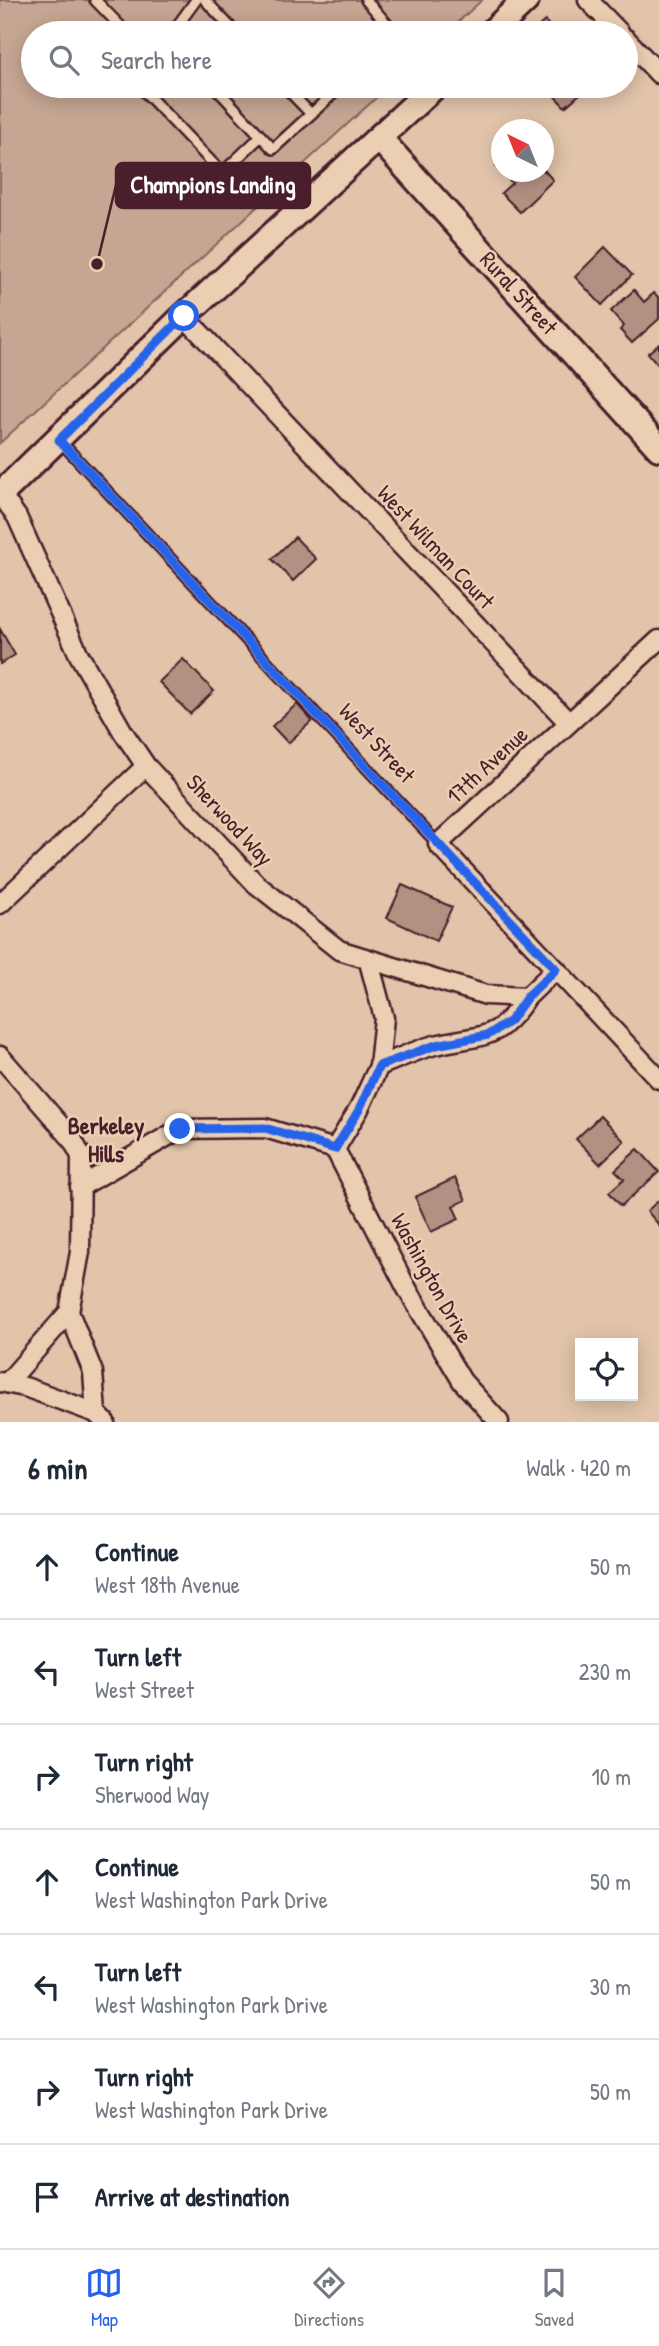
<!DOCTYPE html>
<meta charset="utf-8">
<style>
body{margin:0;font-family:"Patrick Hand",sans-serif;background:#f2f2f3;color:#1f2937}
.controls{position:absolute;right:21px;bottom:21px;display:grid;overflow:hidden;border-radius:0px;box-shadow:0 4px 18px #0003}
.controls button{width:63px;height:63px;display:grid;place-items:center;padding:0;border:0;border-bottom:2px solid #e0e1e3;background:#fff;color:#1f2937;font:35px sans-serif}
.compass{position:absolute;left:491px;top:119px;width:63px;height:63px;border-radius:50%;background:#fff;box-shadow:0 4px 18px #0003;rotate:317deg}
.stop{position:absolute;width:21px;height:21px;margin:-16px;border:5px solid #2563eb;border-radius:50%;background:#fff}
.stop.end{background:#2563eb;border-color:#fff;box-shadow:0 2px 7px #0008}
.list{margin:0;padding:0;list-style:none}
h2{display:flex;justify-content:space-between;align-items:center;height:91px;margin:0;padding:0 28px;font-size:30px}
h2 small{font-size:23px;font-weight:400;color:#747a83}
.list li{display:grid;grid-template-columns:46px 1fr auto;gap:21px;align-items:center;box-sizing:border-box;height:105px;padding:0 28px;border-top:2px solid #e0e1e3}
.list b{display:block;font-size:26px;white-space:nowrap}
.list p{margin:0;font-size:23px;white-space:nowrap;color:#747a83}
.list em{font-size:23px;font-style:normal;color:#747a83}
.icon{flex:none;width:38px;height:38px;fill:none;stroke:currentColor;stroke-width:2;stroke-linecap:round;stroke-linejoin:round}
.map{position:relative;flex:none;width:659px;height:1422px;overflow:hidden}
.search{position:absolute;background:#fff;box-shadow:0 4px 18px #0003;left:21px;right:21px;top:21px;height:77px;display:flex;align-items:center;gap:18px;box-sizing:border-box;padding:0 24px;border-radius:38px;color:#747a83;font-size:26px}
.sheet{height:826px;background:#fff}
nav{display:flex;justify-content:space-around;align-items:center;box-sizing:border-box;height:98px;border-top:2px solid #e0e1e3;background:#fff;font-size:19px;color:#747a83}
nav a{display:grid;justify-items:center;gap:4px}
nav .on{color:#2563eb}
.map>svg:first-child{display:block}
.green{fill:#c5a692;stroke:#88625e;stroke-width:2}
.building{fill:#b29182;stroke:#4a1f2b;stroke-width:2}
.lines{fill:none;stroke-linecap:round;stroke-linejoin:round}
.lane-casing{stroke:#4a1f2b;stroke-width:14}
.street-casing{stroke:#4a1f2b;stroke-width:23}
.secondary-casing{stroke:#4a1f2b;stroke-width:30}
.lane{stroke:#ebcfb2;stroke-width:9}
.street{stroke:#ebcfb2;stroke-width:18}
.secondary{stroke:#ebcfb2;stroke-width:24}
.route{stroke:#2563eb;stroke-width:9}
.labels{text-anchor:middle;stroke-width:5;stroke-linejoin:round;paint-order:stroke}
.street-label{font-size:23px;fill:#4a1f2b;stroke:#ebcfb2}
.neighbourhood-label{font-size:24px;font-weight:bold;fill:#4a1f2b;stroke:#ebcfb2}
.leader{fill:none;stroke:#4a1f2b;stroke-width:2.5}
.callout-dot{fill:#4a1f2b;stroke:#ebcfb2;stroke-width:2.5}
.callout{fill:#4a1f2b;stroke:#4a1f2b;stroke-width:2.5}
.callout-label{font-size:24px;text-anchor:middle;font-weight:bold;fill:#fff}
</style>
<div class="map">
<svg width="659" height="1422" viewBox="0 0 659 1422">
<rect width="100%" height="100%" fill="#e1c4aa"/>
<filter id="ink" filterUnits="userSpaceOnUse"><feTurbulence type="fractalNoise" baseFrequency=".0143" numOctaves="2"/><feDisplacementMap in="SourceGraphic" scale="14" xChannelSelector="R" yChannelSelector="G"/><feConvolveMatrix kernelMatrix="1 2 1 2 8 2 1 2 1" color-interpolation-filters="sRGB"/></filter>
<g filter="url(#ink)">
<path class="green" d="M0 0H482L446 33H33V86H389L0 443Z"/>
<path class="building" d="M545 21 556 33H531Z
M545 86H589L565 107Z
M502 161V172L544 170 553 180 520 212 501 193 512 183 496 167Z
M605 247 632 275 602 305 575 277Z
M634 290 644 302 654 293 659 298V319L632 343 620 330 624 326 611 311Z
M659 344V366L648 353Z
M295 537 316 559 293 581 272 559Z
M0 629 15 655 0 664Z
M183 659 214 691 190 714 159 682Z
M297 704 312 721 288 743 272 726Z
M402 885 452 907 436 941 387 918Z
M600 1116 624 1141 600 1164 576 1139Z
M638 1149 659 1172 621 1206 609 1192 624 1179 615 1170Z
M455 1178 466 1200 453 1206 459 1219 431 1232 415 1197Z
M659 1200V1225L647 1211Z"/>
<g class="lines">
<g class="lane-casing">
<path id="lane" d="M95 0 127 33
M205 0 236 33
M366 0 395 33
M172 33 196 0
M146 86 144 91 222 173 261 136
M214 86 273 149 335 92
M284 86 311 114
M59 440 438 844"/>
</g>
<g class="street-casing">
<path id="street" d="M588 0 620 33
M626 39 659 74
M184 316 569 723
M0 493 17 517 79 655 123 732 146 766 256 884 339 950 486 995 527 997 556 969
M659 640 438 844 659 1079
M0 904 146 766
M369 962 384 1018 379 1066
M0 1056 72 1139 81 1156 80 1252 69 1312 93 1372 96 1413
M335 1149 406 1287 462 1381 499 1422
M335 1149 359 1109 379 1066C397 1059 416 1050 435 1045 484 1033 495 1044 527 997
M80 1187 180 1129 265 1128 335 1149
M0 1382 25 1387 96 1413 105 1422
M7 1383 69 1312"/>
</g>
<g class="secondary-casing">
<path id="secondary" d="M491 33 526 0
M379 138 659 448
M0 495 184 316 435 86"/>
</g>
<use href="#lane" class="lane"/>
<use href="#street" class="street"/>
<use href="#secondary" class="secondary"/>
</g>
</g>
<g class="lines" filter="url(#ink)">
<path class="route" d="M180 1129 265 1128 335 1149 359 1110 379 1066 436 1045 488 1035 510 1021 527 997 556 969 59 440 184 316"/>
</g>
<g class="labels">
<g class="street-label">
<text transform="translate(519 293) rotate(48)" y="8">Rural Street</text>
<text transform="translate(436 547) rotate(47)" y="8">West Wilman Court</text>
<text transform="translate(377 743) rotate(47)" y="8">West Street</text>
<text transform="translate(487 765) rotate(-43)" y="8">17th Avenue</text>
<text transform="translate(230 820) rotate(47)" y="8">Sherwood Way</text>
<text transform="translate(432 1278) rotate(61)" y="8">Washington Drive</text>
</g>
<g class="neighbourhood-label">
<text x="106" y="1134">Berkeley<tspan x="106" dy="28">Hills</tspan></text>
</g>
</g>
<path class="leader" d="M97 264L116 185"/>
<circle class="callout-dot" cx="97" cy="264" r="7"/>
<rect class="callout" x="116" y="163" width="194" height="45" rx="7"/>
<g class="callout-label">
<text x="213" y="193">Champions Landing</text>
</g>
</svg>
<div class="controls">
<button><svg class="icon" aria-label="locate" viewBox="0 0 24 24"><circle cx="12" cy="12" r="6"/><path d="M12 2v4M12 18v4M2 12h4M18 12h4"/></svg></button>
</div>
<svg class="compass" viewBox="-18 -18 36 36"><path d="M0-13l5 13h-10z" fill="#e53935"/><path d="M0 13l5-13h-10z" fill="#747a83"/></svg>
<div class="stop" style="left:184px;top:316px"></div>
<div class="stop end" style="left:180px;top:1129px"></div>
<div class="search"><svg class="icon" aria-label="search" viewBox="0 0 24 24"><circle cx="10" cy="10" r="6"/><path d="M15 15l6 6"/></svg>Search here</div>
</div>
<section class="sheet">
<h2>6 min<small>Walk · 420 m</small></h2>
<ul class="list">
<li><svg class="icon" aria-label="ahead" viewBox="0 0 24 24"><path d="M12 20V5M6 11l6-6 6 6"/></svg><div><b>Continue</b><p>West 18th Avenue</p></div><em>50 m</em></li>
<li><svg class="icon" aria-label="left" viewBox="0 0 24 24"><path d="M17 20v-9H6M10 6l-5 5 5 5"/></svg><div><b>Turn left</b><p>West Street</p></div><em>230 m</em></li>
<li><svg class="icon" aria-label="right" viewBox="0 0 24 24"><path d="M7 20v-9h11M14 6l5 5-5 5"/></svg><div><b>Turn right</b><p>Sherwood Way</p></div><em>10 m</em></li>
<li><svg class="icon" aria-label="ahead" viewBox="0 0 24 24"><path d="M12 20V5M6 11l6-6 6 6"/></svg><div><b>Continue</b><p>West Washington Park Drive</p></div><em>50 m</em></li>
<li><svg class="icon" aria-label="left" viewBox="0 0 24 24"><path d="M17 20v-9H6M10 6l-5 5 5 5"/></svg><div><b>Turn left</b><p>West Washington Park Drive</p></div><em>30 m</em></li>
<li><svg class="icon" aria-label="right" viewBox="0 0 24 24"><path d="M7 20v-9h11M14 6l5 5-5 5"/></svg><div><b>Turn right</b><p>West Washington Park Drive</p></div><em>50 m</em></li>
<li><svg class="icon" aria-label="arrive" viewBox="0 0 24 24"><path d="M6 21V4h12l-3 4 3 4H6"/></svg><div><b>Arrive at destination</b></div></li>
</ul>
</section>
<nav>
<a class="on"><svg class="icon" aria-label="map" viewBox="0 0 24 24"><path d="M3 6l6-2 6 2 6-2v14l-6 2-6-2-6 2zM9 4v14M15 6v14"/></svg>Map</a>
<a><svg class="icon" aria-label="directions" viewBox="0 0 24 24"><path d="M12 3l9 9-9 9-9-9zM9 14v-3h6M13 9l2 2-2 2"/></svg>Directions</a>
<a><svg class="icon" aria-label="saved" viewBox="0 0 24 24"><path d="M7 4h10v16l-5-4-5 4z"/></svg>Saved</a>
</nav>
